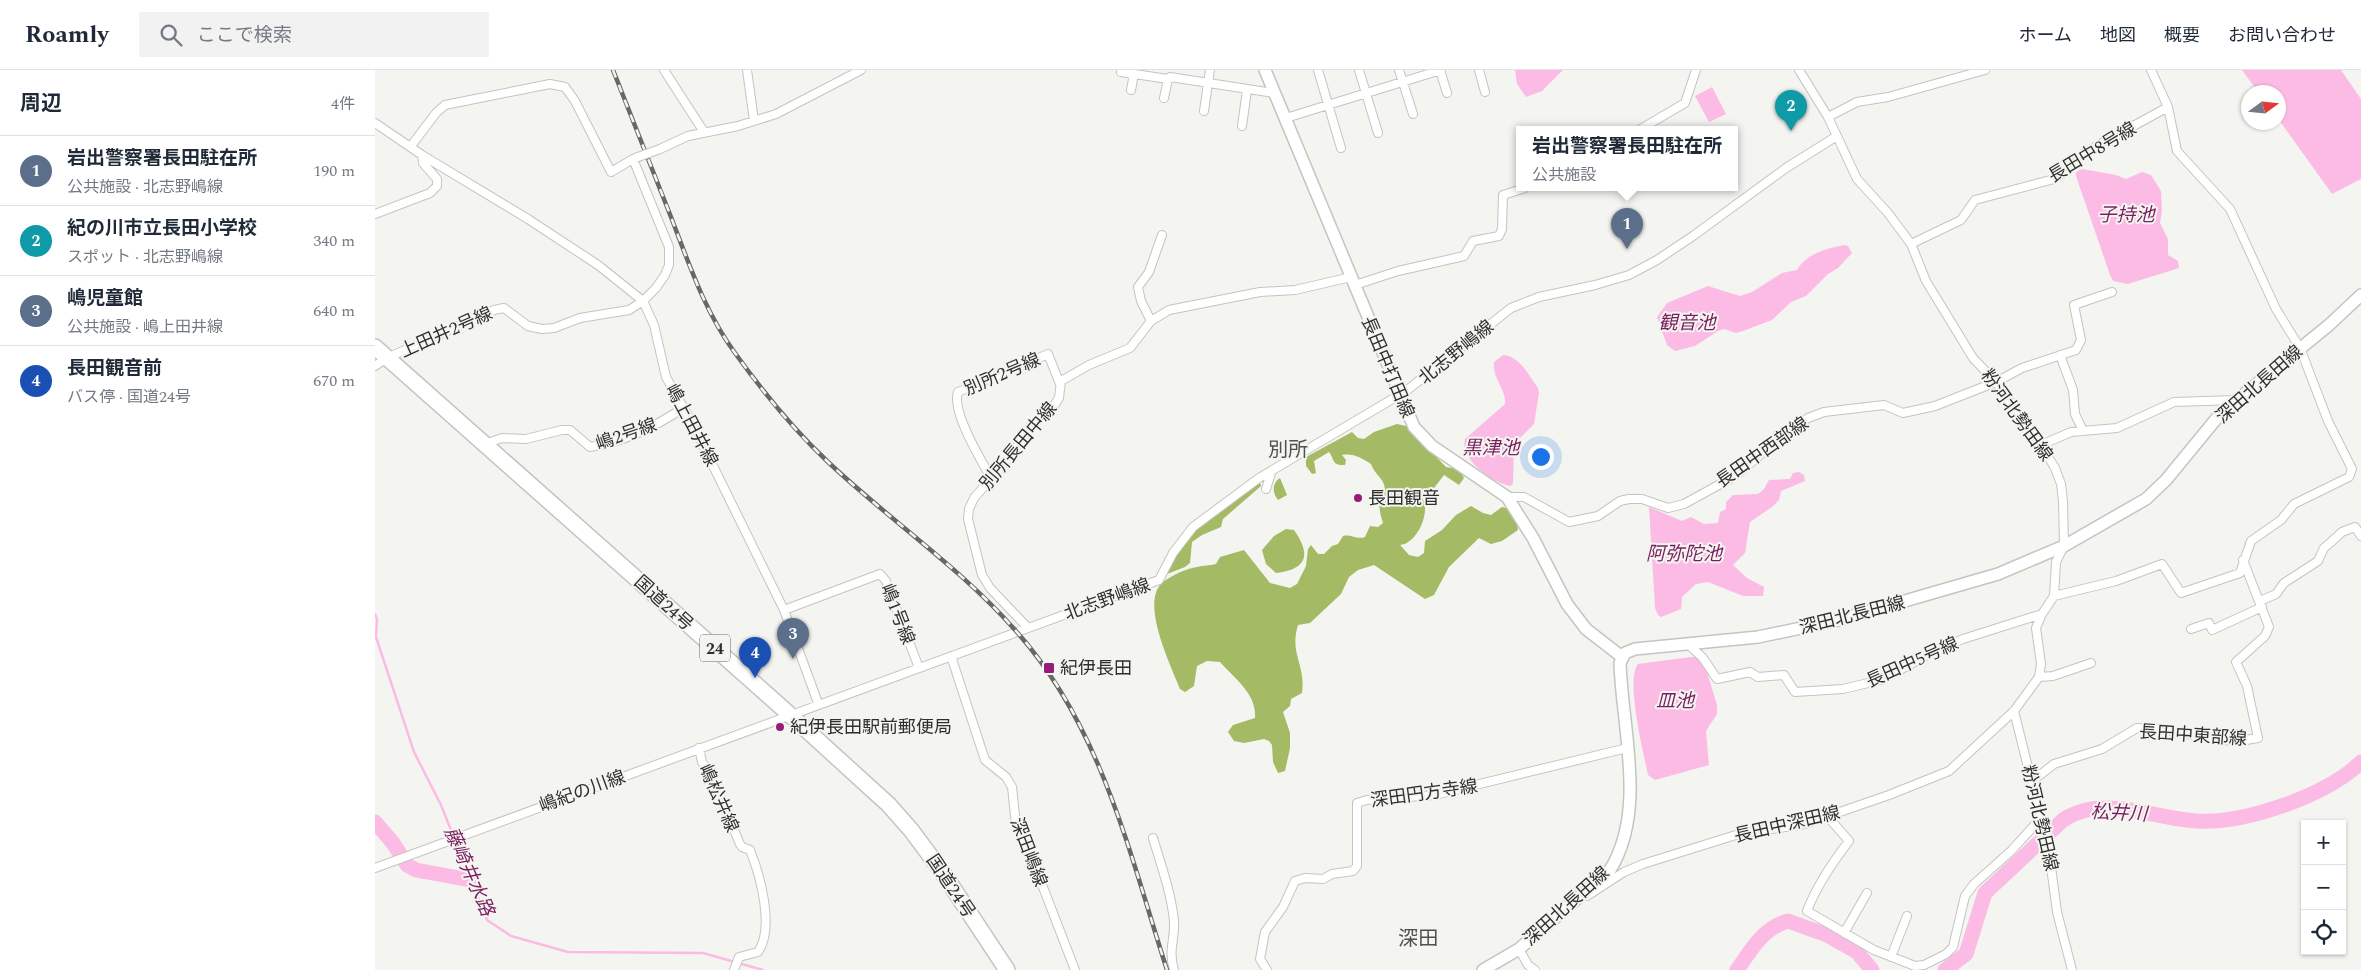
<!DOCTYPE html>
<html lang="ja">
<meta charset="utf-8">
<style>
body{margin:0;font-family:Spectral,"Noto Sans JP",serif;background:#f2f2f3;color:#1f2937}
.controls{position:absolute;right:15px;bottom:15px;display:grid;overflow:hidden;border-radius:0px;box-shadow:0 1px 4px #0004}
.controls button{width:45px;height:45px;display:grid;place-items:center;padding:0;border:0;border-bottom:1px solid #e0e1e3;background:#fff;color:#1f2937;font:25px sans-serif}
.compass{position:absolute;left:1866px;top:15px;width:45px;height:45px;border-radius:50%;background:#fff;box-shadow:0 1px 4px #0004;rotate:75deg}
.you{position:absolute;left:1165px;top:386px;width:18px;height:18px;margin:-12px;border:4px solid #fff;border-radius:50%;background:#1a73e8;box-shadow:0 0 0 8px #1a73e833}
.badge{display:grid;place-items:center;width:32px;height:32px;border-radius:50%;background:#961c77;color:#fff;font-size:16px;font-weight:700}
.pin{position:absolute;translate:-50% -41px;filter:drop-shadow(0 1px 2px #0008)}
.pin::after{content:'';position:absolute;top:26px;width:18px;height:15px;background:inherit;clip-path:polygon(0 0,100% 0,50% 100%)}
.popup{position:absolute;left:1141px;top:56px;width:222px;height:65px;box-sizing:border-box;display:grid;place-content:center;border-radius:0px;background:#fff;filter:drop-shadow(0 1px 4px #0005);font-size:16px;white-space:nowrap;color:#747a83}
.popup b{font-size:19px;color:#1f2937}
.popup::after{content:'';position:absolute;left:50%;top:100%;margin-left:-10px;border:10px solid transparent;border-top-color:#fff}
.list{margin:0;padding:0;list-style:none}
h2{display:flex;justify-content:space-between;align-items:center;height:65px;margin:0;padding:0 20px;font-size:21px}
h2 small{font-size:16px;font-weight:400;color:#747a83}
.list li{display:grid;grid-template-columns:32px 1fr auto;gap:15px;align-items:center;box-sizing:border-box;height:70px;padding:0 20px;border-top:1px solid #e0e1e3}
.list b{display:block;font-size:19px;white-space:nowrap}
.list p{margin:0;font-size:16px;white-space:nowrap;color:#747a83}
.list em{font-size:16px;font-style:normal;color:#747a83}
.icon{flex:none;width:28px;height:28px;fill:none;stroke:currentColor;stroke-width:2;stroke-linecap:round;stroke-linejoin:round}
.map{position:relative;flex:none;width:1986px;height:900px;overflow:hidden}
header{display:flex;align-items:center;gap:30px;box-sizing:border-box;height:70px;padding:0 25px;background:#fff;border-bottom:1px solid #e0e1e3}
header strong{font-size:24px}
nav{display:flex;gap:28px;margin-inline-start:auto;font-size:18px}
.search{width:350px;height:45px;background:#f2f2f3;display:flex;align-items:center;gap:12px;box-sizing:border-box;padding:0 18px;border-radius:0px;color:#747a83;font-size:19px}
main{display:flex}
aside{flex:1;background:#fff}
.map>svg:first-child{display:block}
.forest{fill:#a4ba65}
.water{fill:#fcbbe4}
.lines{fill:none;stroke-linecap:round;stroke-linejoin:round}
.stream{stroke:#fcbbe4;stroke-width:2.5}
.river{stroke:#fcbbe4;stroke-width:15}
.street-casing{stroke:#c3c5c0;stroke-width:10}
.secondary-casing{stroke:#c3c5c0;stroke-width:14}
.highway-casing{stroke:#c3c5c0;stroke-width:18}
.street{stroke:#fff;stroke-width:8}
.secondary{stroke:#fff;stroke-width:11}
.highway{stroke:#fff;stroke-width:15}
.rail-casing{stroke:#686966;stroke-width:4.5}
.rail{stroke:#f4f5f1;stroke-width:2.5;stroke-dasharray:8;stroke-linecap:butt}
.street-bridge-casing{stroke:#c3c5c0;stroke-width:10;stroke-linecap:butt}
.street-bridge{stroke:#fff;stroke-width:8}
.poi-dot{fill:#961c77;stroke:#f4f5f1;stroke-width:2}
.labels{text-anchor:middle;stroke-width:4;stroke-linejoin:round;paint-order:stroke}
.shield{fill:#f4f5f1;stroke:#6a6b68;stroke-width:1}
.shield-label{font-size:16px;font-weight:bold;fill:#2f302e}
.street-label{font-size:18px;fill:#2f302e;stroke:#f4f5f1}
.poi-label{font-size:18px;fill:#2f302e;stroke:#f4f5f1;text-anchor:start}
.water-label{font-size:19px;font-style:italic;fill:#791f60;stroke:#f4f5f1}
.quarter-label{font-size:20px;fill:#50514e;stroke:#f4f5f1}
</style>
<header>
<strong>Roamly</strong>
<div class="search"><svg class="icon" aria-label="search" viewBox="0 0 24 24"><circle cx="10" cy="10" r="6"/><path d="M15 15l6 6"/></svg>ここで検索</div>
<nav><a>ホーム</a><a>地図</a><a>概要</a><a>お問い合わせ</a></nav>
</header>
<main>
<aside>
<h2>周辺<small>4件</small></h2>
<ul class="list">
<li><span class="badge" style="background:#5c6f8a">1</span><div><b>岩出警察署長田駐在所</b><p>公共施設 · 北志野嶋線</p></div><em>190 m</em></li>
<li><span class="badge" style="background:#0f9aa8">2</span><div><b>紀の川市立長田小学校</b><p>スポット · 北志野嶋線</p></div><em>340 m</em></li>
<li><span class="badge" style="background:#5c6f8a">3</span><div><b>嶋児童館</b><p>公共施設 · 嶋上田井線</p></div><em>640 m</em></li>
<li><span class="badge" style="background:#1a4fb4">4</span><div><b>長田観音前</b><p>バス停 · 国道24号</p></div><em>670 m</em></li>
</ul>
</aside>
<div class="map">
<svg width="1986" height="900" viewBox="0 0 1986 900">
<rect width="100%" height="100%" fill="#f4f5f1"/>
<path class="forest" d="M1022 354 1031 356 1071 397 1084 399 1089 408 1084 415 1069 405 1056 422 1046 426C1048 429 1050 434 1050 437 1051 451 1040 474 1025 475L1034 485 1043 487 1049 483 1050 471 1067 460 1081 445 1096 436 1108 443 1116 445 1127 437C1140 440 1141 448 1143 460L1127 471 1116 474 1104 468 1074 497 1059 525 1050 529 999 495 983 500 974 507 966 524 935 553 923 555C914 584 931 594 927 623L916 629 915 636 908 642 915 663V678L910 701 903 703 898 692 897 675 894 671 889 669 869 673 859 671 853 662 858 655 880 648C882 624 860 609 845 592L832 591 822 596 819 616 810 622 805 619C796 596 765 533 787 513 795 506 812 498 822 497 828 495 835 496 841 494L845 487 869 480 895 513 915 518 922 514 931 496 933 479 936 475 943 484H949L957 476 963 474 968 466C976 464 982 470 990 467L995 456 1003 457 1008 453C1004 440 1002 431 1010 419 1009 408 999 404 996 394 986 388 979 383 967 385L971 390 970 395C957 396 960 390 954 382L939 391 941 403 937 404 931 396V387L977 362 983 368 989 369 999 362Z
M905 408 912 425 903 430C897 423 897 413 905 408Z
M885 413 886 416 848 449 846 457 827 465 817 472 815 493 810 497 792 504C811 459 844 441 881 414Z
M911 459 919 460C936 484 933 499 901 503L891 494 887 480 899 466Z"/>
<path class="water" d="M1140 0H1188L1167 21 1151 27 1142 14Z
M1867 0H1966L1986 29V109L1957 124 1904 50V22H1883Z
M1337 17 1351 44 1334 52 1320 26Z
M1707 99 1741 105 1751 109 1767 102 1776 105 1786 121 1787 141 1785 153 1793 169V185L1803 191 1804 198 1753 214 1738 211 1735 205 1701 106V102Z
M1469 175 1473 176 1477 183 1463 198 1453 204 1431 226 1416 232 1397 250 1368 261 1361 263 1349 259 1343 261 1320 276 1300 281 1292 275 1282 247 1292 233 1333 216 1365 226 1377 222 1407 203 1422 200C1432 183 1451 179 1469 175Z
M1128 285C1145 286 1154 306 1163 318L1164 323 1159 354 1139 374 1138 414 1135 416C1118 413 1084 389 1090 369L1130 334C1132 320 1117 309 1119 292Z
M1424 402 1429 405 1430 411 1406 421 1404 430 1397 437 1375 452 1370 483 1358 495 1372 508 1389 517 1388 526H1368L1333 512 1321 514 1307 527 1306 539 1286 547 1283 545 1280 538 1274 437 1307 451 1316 447 1329 454 1343 453 1345 442 1351 439V432L1358 425 1383 424 1389 419 1394 410 1415 409 1418 403Z
M1316 587H1321L1332 602 1342 635V644L1331 661 1334 695 1280 710 1273 705C1269 684 1250 610 1263 594Z"/>
<g class="lines">
<path class="stream" d="M0 544 2 549 1 567 39 682 66 735 112 850 136 866 193 882 328 883 388 900"/>
<path class="river" d="M0 752 18 773 32 795 41 800 95 810
M1362 900C1376 880 1388 858 1413 851L1452 865 1482 882 1497 900
M1570 900 1591 884 1610 823 1688 750C1726 724 1778 748 1821 751 1869 754 1951 726 1986 692"/>
<g class="street-casing">
<path id="street" d="M289 0 329 62
M372 0 379 51
M943 0 966 78
M984 0 1003 63
M1024 0 1038 44
M1065 0 1072 23
M1104 0 1110 22
M746 2 793 9 795 7 899 23
M756 20 759 4
M789 28 793 9
M829 41 835 0
M1453 47 1482 32 1513 27 1610 0
M911 48 1066 0
M0 53 47 85 153 149 223 195 268 231 279 255 291 307 315 349 409 540 443 633
M867 56 872 20
M1264 60 1310 33 1321 0
M36 76 61 43 70 35 175 14 190 17 200 31 236 102 258 89
M285 79 313 66 363 56 401 44 486 0
M0 144 55 123 62 116V109L48 93 47 85
M1536 174 1586 150 1600 130 1679 109 1695 99 1709 83 1793 37
M980 215 1023 201 1089 186 1098 171 1124 166 1127 159 1128 125 1150 118
M776 251 766 231 763 217 774 202 787 165
M1685 285 1698 320 1700 344 1708 361
M0 296 12 288 119 240 129 238 153 256 167 259 179 258 205 248 254 240 268 231 281 218 290 205 294 195V177L258 89 263 87
M110 374 127 368 151 369 187 360H195L215 377C248 372 280 357 308 338
M1666 375 1696 362 1742 358 1799 332 1860 330
M616 408C606 390 576 341 583 322L673 284 685 314
M891 419 897 400
M1132 427H1149L1194 452 1223 446 1245 431 1254 429H1267L1293 438 1309 434 1360 406 1410 364 1433 348 1449 342 1509 335 1528 343 1560 336 1621 312 1647 298 1701 280 1706 270 1699 235 1737 222
M1679 526 1741 511 1787 494 1806 523 1865 503 1876 471 1906 450 1919 434 1974 407 1977 399 1953 351 1925 278 1901 239 1855 139 1802 81 1793 37 1776 0
M1885 531 1901 524 1909 513 1943 491 1949 478 1956 472 1967 462 1980 457 1986 466
M409 540 505 504 511 511 544 598
M653 558 615 518 607 505 593 449 594 439 599 428 635 387 657 354 680 334 684 328 686 311 714 295 755 278 776 251 794 240 885 222 920 220 976 207
M1816 559 1834 553 1837 560 1887 537
M1314 575 1328 588 1342 609 1375 602 1383 607 1409 605 1420 622 1468 619 1506 610 1562 580 1588 569 1667 544
M576 586 610 690 631 707 637 717 641 755 661 799 700 900
M1664 607 1678 606 1716 593
M1639 641 1674 782 1682 842 1697 900
M324 678 327 692 335 704 365 774 367 777 375 780C385 805 400 858 383 882L364 887 359 900
M1657 711 1679 694 1727 679 1762 658 1785 659 1847 670 1865 671 1883 668 1872 616 1861 592 1890 566 1894 557 1868 490
M1453 747 1474 771C1457 793 1442 815 1432 841L1499 880 1540 896 1549 895 1571 884 1578 877 1590 826 1599 814 1636 781 1666 748
M778 768C786 795 796 822 799 851 800 871 793 879 799 900
M0 798 784 510 798 483 818 457 884 408 1031 321 1136 238 1164 227 1220 215 1254 205 1282 190 1318 166 1411 98 1462 66
M1212 826 1249 802 1268 794 1364 764 1430 754 1514 725 1574 701 1639 641 1664 607 1666 594 1661 558 1667 544 1679 526 1681 492 1689 476 1688 431 1686 414 1680 398 1666 375 1621 312 1598 288 1551 211 1536 174 1513 143 1482 109 1453 47 1424 0
M1469 863 1492 823
M1144 879 1153 895 1160 900
M1516 887 1532 846
M892 900 885 889 890 862 908 837 920 811 930 808 948 809 957 804 978 801 982 796V733L992 730 1060 725 1252 678"/>
</g>
<g class="secondary-casing">
<path id="secondary" d="M890 0 1039 357 1057 376 1132 427 1158 468 1192 534 1211 559 1247 587
M1108 900 1144 879 1235 800C1272 740 1247 659 1245 593L1250 583 1260 579 1383 567 1464 550 1623 504 1689 476 1771 429 1791 410 1846 343 1954 255 1986 225"/>
</g>
<g class="highway-casing">
<path id="highway" d="M0 277 414 644 514 735 536 760 568 803 632 900"/>
</g>
<use href="#street" class="street"/>
<use href="#secondary" class="secondary"/>
<use href="#highway" class="highway"/>
<g class="rail-casing">
<path id="rail" d="M238 0C257 49 277 98 296 147 314 194 330 242 360 283 388 322 417 358 452 391 513 449 585 497 641 561 726 656 754 782 792 900"/>
</g>
<use href="#rail" class="rail"/>
<g class="street-bridge-casing">
<path id="street-bridge" d="M263 87 285 79"/>
</g>
<use href="#street-bridge" class="street-bridge"/>
</g>
<g class="poi-dot">
<circle cx="983" cy="428" r="5"/>
<rect x="668" y="592" width="12" height="12" rx="2.5"/>
<circle cx="405" cy="657" r="5"/>
</g>
<g class="labels">
<rect class="shield" x="325" y="564.5" width="30" height="27" rx="4"/>
<g class="shield-label">
<text x="340" y="584">24</text>
</g>
<g class="street-label">
<text transform="translate(1717 82) rotate(-31)" y="6">長田中8号線</text>
<text transform="translate(71 262) rotate(-24)" y="6">上田井2号線</text>
<text transform="translate(1081 282) rotate(-39)" y="6">北志野嶋線</text>
<text transform="translate(1013 297) rotate(67)" y="6">長田中打田線</text>
<text transform="translate(627 304) rotate(-23)" y="6">別所2号線</text>
<text transform="translate(1884 314) rotate(-41)" y="6">深田北長田線</text>
<text transform="translate(1642 345) rotate(54)" y="6">粉河北勢田線</text>
<text transform="translate(317 355) rotate(62)" y="6">嶋上田井線</text>
<text transform="translate(251 364) rotate(-19)" y="6">嶋2号線</text>
<text transform="translate(643 376) rotate(-50)" y="6">別所長田中線</text>
<text transform="translate(1387 382) rotate(-35)" y="6">長田中西部線</text>
<text transform="translate(732 529) rotate(-20)" y="6">北志野嶋線</text>
<text transform="translate(289 533) rotate(42)" y="6">国道24号</text>
<text transform="translate(523 544) rotate(69)" y="6">嶋1号線</text>
<text transform="translate(1477 545) rotate(-14)" y="6">深田北長田線</text>
<text transform="translate(1537 592) rotate(-24)" y="6">長田中5号線</text>
<text transform="translate(1818 665) rotate(4)" y="6">長田中東部線</text>
<text transform="translate(207 721) rotate(-20)" y="6">嶋紀の川線</text>
<text transform="translate(1049 723) rotate(-8)" y="6">深田円方寺線</text>
<text transform="translate(344 728) rotate(66)" y="6">嶋松井線</text>
<text transform="translate(1665 748) rotate(77)" y="6">粉河北勢田線</text>
<text transform="translate(1412 754) rotate(-13)" y="6">長田中深田線</text>
<text transform="translate(654 782) rotate(69)" y="6">深田嶋線</text>
<text transform="translate(576 816) rotate(56)" y="6">国道24号</text>
<text transform="translate(1191 836) rotate(-42)" y="6">深田北長田線</text>
</g>
<g class="poi-label">
<text x="993" y="434">長田観音</text>
<text x="685" y="604">紀伊長田</text>
<text x="415" y="663">紀伊長田駅前郵便局</text>
</g>
<g class="water-label">
<text x="1751" y="151">子持池</text>
<text x="1312" y="259">観音池</text>
<text x="1116" y="384">黒津池</text>
<text x="1309" y="490">阿弥陀池</text>
<text x="1300" y="637">皿池</text>
<text transform="translate(1744 742) rotate(3)" y="7">松井川</text>
<text transform="translate(95 801) rotate(66)" y="7">藤崎井水路</text>
</g>
<g class="quarter-label">
<text x="913" y="386">別所</text>
<text x="1043" y="875">深田</text>
</g>
</g>
</svg>
<div class="controls">
<button>+</button>
<button>−</button>
<button><svg class="icon" aria-label="locate" viewBox="0 0 24 24"><circle cx="12" cy="12" r="6"/><path d="M12 2v4M12 18v4M2 12h4M18 12h4"/></svg></button>
</div>
<svg class="compass" viewBox="-18 -18 36 36"><path d="M0-13l5 13h-10z" fill="#e53935"/><path d="M0 13l5-13h-10z" fill="#747a83"/></svg>
<div class="you"></div>
<div class="pin badge" style="left:1252px;top:179px;background:#5c6f8a">1</div>
<div class="popup"><b>岩出警察署長田駐在所</b>公共施設</div>
<div class="pin badge" style="left:1416px;top:61px;background:#0f9aa8">2</div>
<div class="pin badge" style="left:418px;top:589px;background:#5c6f8a">3</div>
<div class="pin badge" style="left:380px;top:608px;background:#1a4fb4">4</div>
</div>
</main>
